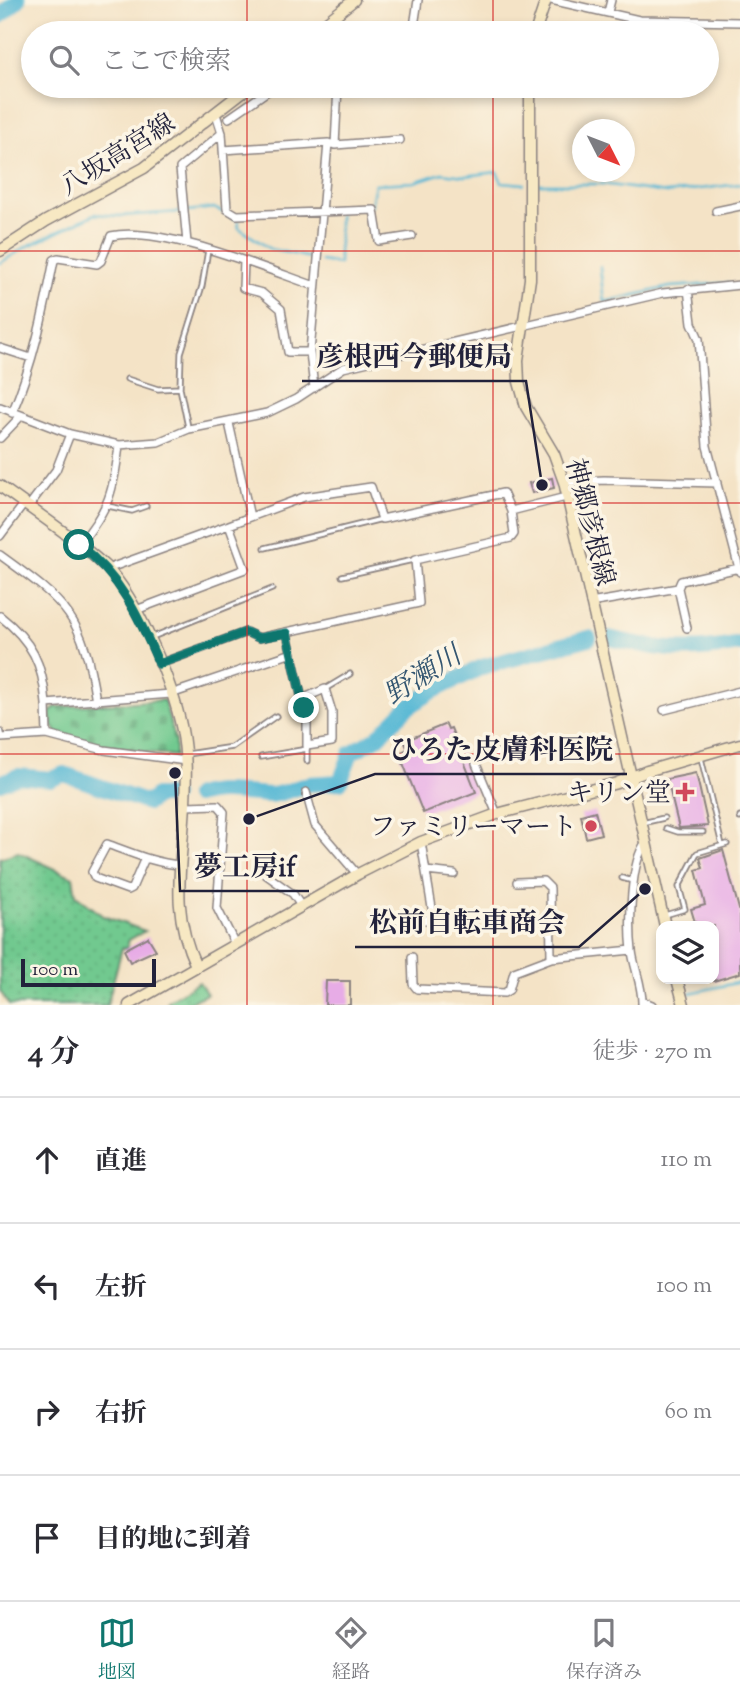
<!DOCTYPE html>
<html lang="ja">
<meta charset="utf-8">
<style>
body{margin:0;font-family:"Sorts Mill Goudy","Noto Serif JP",serif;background:#f7f7f7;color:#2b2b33}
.controls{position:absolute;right:21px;bottom:21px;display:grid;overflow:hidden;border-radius:14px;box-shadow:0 4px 10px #0003}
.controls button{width:63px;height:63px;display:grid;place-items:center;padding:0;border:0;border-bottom:2px solid #e1e1e2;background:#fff;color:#2b2b33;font:35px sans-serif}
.compass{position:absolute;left:572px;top:119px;width:63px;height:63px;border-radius:50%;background:#fff;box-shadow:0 4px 10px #0003;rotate:132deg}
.scale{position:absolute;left:21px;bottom:18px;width:135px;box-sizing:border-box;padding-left:7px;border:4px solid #22223b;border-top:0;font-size:19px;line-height:24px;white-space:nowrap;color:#22223b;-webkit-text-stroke:5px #fcf5e5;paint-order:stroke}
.stop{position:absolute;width:21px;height:21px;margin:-16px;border:5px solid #0f766e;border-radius:50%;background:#fff}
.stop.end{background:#0f766e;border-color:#fff;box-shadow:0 2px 7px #0008}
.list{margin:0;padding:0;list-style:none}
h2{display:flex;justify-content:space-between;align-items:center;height:91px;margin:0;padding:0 28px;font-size:30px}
h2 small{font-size:23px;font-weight:400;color:#7c7c81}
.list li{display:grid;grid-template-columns:46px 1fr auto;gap:21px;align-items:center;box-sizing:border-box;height:126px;padding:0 28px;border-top:2px solid #e1e1e2}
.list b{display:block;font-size:26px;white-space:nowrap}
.list em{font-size:23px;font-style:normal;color:#7c7c81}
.icon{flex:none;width:38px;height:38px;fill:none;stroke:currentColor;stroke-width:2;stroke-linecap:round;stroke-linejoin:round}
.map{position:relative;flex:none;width:740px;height:1005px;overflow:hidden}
.search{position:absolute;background:#fff;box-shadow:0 4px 10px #0003;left:21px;right:21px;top:21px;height:77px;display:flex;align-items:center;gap:18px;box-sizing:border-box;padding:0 24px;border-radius:38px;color:#7c7c81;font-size:26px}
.sheet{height:595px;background:#fff}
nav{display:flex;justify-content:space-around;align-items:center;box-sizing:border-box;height:98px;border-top:2px solid #e1e1e2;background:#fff;font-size:19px;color:#7c7c81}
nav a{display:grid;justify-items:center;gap:4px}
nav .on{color:#0f766e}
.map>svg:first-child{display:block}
.cemetery{fill:url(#cemetery-stones);stroke:#4a7665;stroke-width:2}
.park{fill:url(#park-dots);stroke:#4a7665;stroke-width:2}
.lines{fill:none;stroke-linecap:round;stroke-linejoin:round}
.stream{stroke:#55b7d4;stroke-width:2.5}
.river{stroke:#55b7d4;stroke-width:16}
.building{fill:#e7ace6}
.lane-casing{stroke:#8b8280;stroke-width:7}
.street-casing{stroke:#8b8280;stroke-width:10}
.secondary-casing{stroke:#8b8280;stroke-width:13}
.lane{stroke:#fff;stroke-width:3.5}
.street{stroke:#fff;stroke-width:7}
.secondary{stroke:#f7e8c3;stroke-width:10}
.route{stroke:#0f766e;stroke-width:9}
.grid{fill:none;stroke:#d62828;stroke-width:2;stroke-opacity:0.55}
.poi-dot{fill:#d1495b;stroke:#fcf5e5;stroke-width:2.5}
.labels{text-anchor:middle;stroke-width:7;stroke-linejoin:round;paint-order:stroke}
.street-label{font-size:26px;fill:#22223b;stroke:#fcf5e5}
.poi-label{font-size:26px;fill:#22223b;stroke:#fcf5e5;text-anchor:end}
.water-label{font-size:28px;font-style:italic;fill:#345671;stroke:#fcf5e5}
.leader{fill:none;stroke:#22223b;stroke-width:2.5}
.callout-dot{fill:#22223b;stroke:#fcf5e5;stroke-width:2.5}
.callout-label{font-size:28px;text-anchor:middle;font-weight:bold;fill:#22223b;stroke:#fcf5e5;stroke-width:7;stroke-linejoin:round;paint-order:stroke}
</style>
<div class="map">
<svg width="740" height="1005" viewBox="0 0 740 1005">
<defs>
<pattern id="cemetery-stones" width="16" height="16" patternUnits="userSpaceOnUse" patternTransform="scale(1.75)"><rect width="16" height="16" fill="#71c98f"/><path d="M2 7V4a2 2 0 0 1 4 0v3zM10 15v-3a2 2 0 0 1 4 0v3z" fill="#62ac7c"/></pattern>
<pattern id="park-dots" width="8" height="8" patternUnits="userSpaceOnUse" patternTransform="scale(1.75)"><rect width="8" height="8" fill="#71c98f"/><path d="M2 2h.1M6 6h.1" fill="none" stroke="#62ac7c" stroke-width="1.8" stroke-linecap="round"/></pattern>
</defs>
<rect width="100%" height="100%" fill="#fcf5e5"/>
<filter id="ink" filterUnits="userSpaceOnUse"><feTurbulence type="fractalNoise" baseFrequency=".0143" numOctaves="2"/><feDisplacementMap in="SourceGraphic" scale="14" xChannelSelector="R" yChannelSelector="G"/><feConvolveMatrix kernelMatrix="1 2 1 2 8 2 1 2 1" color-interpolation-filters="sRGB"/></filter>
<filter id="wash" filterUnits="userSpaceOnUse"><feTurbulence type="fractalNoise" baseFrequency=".00686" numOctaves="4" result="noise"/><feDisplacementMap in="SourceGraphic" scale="28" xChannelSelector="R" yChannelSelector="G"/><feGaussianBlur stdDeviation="1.57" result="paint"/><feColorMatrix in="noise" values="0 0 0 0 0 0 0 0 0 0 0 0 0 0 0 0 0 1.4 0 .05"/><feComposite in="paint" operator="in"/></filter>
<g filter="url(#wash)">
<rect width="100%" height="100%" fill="#f4e3c6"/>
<path class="cemetery" d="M164 700 175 741V756L99 746 58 734 52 725 50 713 55 707Z"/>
<path class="park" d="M18 852 73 877 76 895 103 916 145 931 129 940 126 949 122 948 107 1005H9L0 991V858Z
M199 982 207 994 183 1005H170L167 1001Z"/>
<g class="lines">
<path class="stream" d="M532 184H602L667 193 740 184
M371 206 375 184 414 182 442 173 465 176 497 172 502 182 524 184
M187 211 214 208 238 220 239 228 270 249 315 259
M321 261 339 264V213
M0 263 26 247 95 214 119 216 181 212
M600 267 604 302 670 287 728 283
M690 993 740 982"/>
<path class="river" d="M0 16 18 0
M609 638C661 650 687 654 740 644
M0 783 18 776 51 779 64 774 148 803 156 796H173
M308 784 340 782 351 753 377 738 407 708 433 691 482 667 589 638
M196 796C221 788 245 794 270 795 280 795 293 789 303 786"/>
</g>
<g id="blocks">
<path class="building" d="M552 478 554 488 532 493 529 483Z
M446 724 448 729 451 728 476 792 423 813 399 753 408 749 404 741Z
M696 773 708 826 679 828 667 779Z
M595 811 601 834 586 838 581 815Z
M723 850 740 913V973L714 981V926H696L691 909 705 905 696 870 703 868 700 858Z
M148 937 156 950 130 962 124 950Z
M326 981H350V1005H325Z"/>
</g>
</g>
<g filter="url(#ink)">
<use href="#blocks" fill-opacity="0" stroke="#8b8280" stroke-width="2"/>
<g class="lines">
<g class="lane-casing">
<path id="lane" d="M127 379 158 389 180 388 188 427
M180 388 181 353 202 286 208 250
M108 506 132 511 146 506
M265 548 382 519
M342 576 413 560
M150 638 272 589
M325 689 350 674
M307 748V761
M187 754 232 747 276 716
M261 757 307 749
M701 758 722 845
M740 817V818
M642 823 664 818
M666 828 678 832H703
M622 878 633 881
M665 915 685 909 679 887 697 853 727 844"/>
</g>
<g class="street-casing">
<path id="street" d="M551 0 639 20 740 22
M608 12 611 0
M357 30 413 31
M413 33 418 0
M484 86 529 94
M216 114 222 133 227 209 237 215 374 210 379 241 412 236
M229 118 275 86
M335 145 400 140
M223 150 328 143 335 145 338 86
M716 211 740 206
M187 243 180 168 222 133
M244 261 243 288 262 293 281 309 288 352H310
M688 289 692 323 699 339 707 446 740 572
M0 348 31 358
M314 388 310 352 328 143
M0 407 70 434 119 445 158 442 189 429 267 413 296 399 343 368 663 293 740 285
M12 413C33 364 44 312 54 260L58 258 97 264 101 261 111 236C160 225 266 269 315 286
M229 423 250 517
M0 438 20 417
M564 482 604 480 717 483
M28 507 56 470 70 434
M229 525 304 497 371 487 382 519 503 493 511 511 566 497
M0 536 24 504
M79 545C109 509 114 491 119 445
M0 555C68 604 83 616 96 701
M107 569 229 525 245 569 136 610
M678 588 687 628
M590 603 678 588 681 581 739 568
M0 616C32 641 43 664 46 704
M287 633 307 722V746L332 742V712L325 689 302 699
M159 664 246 632 259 638 419 603 415 560 511 538 514 534 511 511
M664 710 740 691
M0 733 1 738 47 735 104 750 186 761
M47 735 46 704 171 694 292 653
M306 792 315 825 357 874
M185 806 218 805 224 812 217 908 235 944
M497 814 476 764 479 757 498 753
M145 858 132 888 128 890 95 878 92 872 107 844C132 853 154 863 180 865
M267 866 265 874 293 894 301 906
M426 871 454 874
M517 882 543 881 550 888 551 958
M398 920H427L433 914 421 842
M412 957 413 984 417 989 504 993 509 990 514 972 551 958 632 950
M642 1001 652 1005
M642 1005C643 987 634 968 632 951 629 925 630 862 646 842"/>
</g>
<g class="secondary-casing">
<path id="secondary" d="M313 33 354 0
M535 33 546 0
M530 86V279L518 360 519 382 526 407 554 454 564 482 665 926
M0 251 46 221 144 168 250 86
M0 486C35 512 74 537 106 567 138 599 173 685 182 730 187 755 186 779 185 804 182 866 169 908 196 966
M677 979 684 1005
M129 1005 358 874 421 842 497 814 617 783 647 771 740 744"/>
</g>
<use href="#lane" class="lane"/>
<use href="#street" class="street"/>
<use href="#secondary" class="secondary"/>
</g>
</g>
<g class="lines" filter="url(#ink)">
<path class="route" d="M79 545C121 577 139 617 159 664L246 632 259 638 287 633 304 708"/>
</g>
<path class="grid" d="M247 0V33M493 0V33M247 86V1005M493 86V1005M0 251H740M0 503H740M0 754H740"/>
<g class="poi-dot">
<path d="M681.5 781.5h7v7h7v7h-7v7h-7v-7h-7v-7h7z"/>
<circle cx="591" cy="826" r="7"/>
</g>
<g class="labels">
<g class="street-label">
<text transform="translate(117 154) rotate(-32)" y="9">八坂高宮線</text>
<text transform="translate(591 522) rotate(76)" y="9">神郷彦根線</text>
</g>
<g class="poi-label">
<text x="671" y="801">キリン堂</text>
<text x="577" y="835">ファミリーマート</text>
</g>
<g class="water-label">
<text transform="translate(422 674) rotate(-32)" y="10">野瀬川</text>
</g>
</g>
<path class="leader" d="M542 485L526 381H302M249 819L375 774H627M175 773L180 891H309M645 889L579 947H355"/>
<g class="callout-dot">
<circle cx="542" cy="485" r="7"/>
<circle cx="249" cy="819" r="7"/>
<circle cx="175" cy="773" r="7"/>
<circle cx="645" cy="889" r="7"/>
</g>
<g class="callout-label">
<text x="414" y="366">彦根西今郵便局</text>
<text x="501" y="759">ひろた皮膚科医院</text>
<text x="245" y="876">夢工房if</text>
<text x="467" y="932">松前自転車商会</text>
</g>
</svg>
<div class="controls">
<button><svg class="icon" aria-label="layers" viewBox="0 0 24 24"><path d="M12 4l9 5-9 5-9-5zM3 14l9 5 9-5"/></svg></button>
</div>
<svg class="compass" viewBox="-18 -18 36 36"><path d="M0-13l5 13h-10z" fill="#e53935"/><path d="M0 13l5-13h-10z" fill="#7c7c81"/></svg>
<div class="scale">100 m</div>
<div class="stop" style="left:79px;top:545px"></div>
<div class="stop end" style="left:304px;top:708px"></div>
<div class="search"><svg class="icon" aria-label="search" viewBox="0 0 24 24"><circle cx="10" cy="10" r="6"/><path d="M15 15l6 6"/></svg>ここで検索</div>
</div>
<section class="sheet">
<h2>4 分<small>徒歩 · 270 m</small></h2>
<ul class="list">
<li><svg class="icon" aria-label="ahead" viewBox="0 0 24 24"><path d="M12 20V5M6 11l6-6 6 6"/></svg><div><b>直進</b></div><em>110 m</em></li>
<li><svg class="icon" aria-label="left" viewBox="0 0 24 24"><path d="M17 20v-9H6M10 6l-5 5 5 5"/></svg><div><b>左折</b></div><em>100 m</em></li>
<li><svg class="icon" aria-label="right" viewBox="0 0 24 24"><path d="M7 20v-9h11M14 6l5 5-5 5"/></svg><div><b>右折</b></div><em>60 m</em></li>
<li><svg class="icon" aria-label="arrive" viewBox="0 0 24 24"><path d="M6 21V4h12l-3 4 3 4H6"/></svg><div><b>目的地に到着</b></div></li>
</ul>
</section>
<nav>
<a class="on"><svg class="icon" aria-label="map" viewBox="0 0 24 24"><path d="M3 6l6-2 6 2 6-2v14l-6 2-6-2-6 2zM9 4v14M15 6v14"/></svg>地図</a>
<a><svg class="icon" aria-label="directions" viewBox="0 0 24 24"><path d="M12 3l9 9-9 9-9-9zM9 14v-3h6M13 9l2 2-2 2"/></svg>経路</a>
<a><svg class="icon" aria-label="saved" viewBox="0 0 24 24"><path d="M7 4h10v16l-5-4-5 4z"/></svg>保存済み</a>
</nav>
